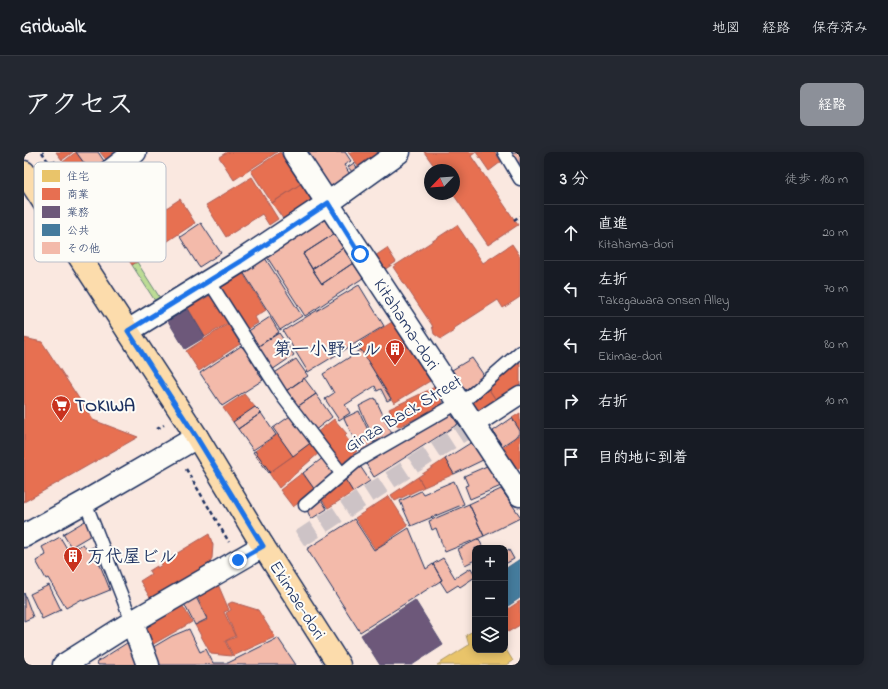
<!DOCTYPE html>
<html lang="ja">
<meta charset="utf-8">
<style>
body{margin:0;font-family:"Indie Flower","Klee One",sans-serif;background:#242831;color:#f1f3f6}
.controls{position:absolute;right:12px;bottom:12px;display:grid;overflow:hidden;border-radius:8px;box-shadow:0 2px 10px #0003}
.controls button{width:36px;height:36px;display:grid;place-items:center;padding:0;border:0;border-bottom:1px solid #363941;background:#171b24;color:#f1f3f6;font:20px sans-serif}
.compass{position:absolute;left:400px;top:12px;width:36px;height:36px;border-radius:50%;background:#171b24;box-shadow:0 2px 10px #0003;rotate:245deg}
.stop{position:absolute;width:12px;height:12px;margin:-9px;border:3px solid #1a73e8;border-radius:50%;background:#fff}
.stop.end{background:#1a73e8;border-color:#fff;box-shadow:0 1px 4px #0008}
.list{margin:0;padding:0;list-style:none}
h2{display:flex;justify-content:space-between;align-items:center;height:52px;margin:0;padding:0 16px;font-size:17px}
h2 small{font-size:13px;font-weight:400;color:#9ea1a6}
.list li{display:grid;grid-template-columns:26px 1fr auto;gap:12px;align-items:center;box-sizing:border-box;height:56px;padding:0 16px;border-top:1px solid #363941}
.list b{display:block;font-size:15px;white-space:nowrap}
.list p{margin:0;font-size:13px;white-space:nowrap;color:#9ea1a6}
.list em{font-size:13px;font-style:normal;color:#9ea1a6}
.icon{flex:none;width:22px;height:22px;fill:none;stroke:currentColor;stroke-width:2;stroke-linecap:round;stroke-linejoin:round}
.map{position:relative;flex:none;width:496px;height:513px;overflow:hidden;border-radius:8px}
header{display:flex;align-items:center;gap:24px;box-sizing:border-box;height:56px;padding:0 20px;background:#171b24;border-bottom:1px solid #363941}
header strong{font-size:19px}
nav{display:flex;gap:22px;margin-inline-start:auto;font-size:14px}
.intro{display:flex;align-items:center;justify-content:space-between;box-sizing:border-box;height:96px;padding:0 24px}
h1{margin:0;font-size:28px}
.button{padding:10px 18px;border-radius:8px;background:#8c9099;color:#fff;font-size:14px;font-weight:700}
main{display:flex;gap:24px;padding:0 24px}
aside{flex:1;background:#171b24;border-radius:8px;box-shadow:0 2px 10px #0003}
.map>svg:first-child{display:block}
.green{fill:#bcdc95;stroke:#6c867a}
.homes{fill:#e9c46a;stroke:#ab9766}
.shops{fill:#e76f51;stroke:#aa5c55}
.offices{fill:#6d597a;stroke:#544c72}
.public{fill:#457b9d;stroke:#38648a}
.building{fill:#f3baaa;stroke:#1b2f5e}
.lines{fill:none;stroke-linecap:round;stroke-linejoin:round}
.pedestrian-tunnel{stroke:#cdc3c6;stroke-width:18;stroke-dasharray:18 9;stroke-linecap:butt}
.service-casing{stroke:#1b2f5e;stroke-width:15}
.pedestrian-casing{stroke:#1b2f5e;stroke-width:21}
.minor-casing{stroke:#1b2f5e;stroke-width:25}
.tertiary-casing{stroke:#1b2f5e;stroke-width:25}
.primary-casing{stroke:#1b2f5e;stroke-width:25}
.path{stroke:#1b2f5e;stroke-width:2.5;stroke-dasharray:4 3;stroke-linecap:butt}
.service{stroke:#fdfcf7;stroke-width:12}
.pedestrian{stroke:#fdfcf7;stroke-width:18}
.minor{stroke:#fdfcf7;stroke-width:22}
.tertiary{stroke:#fdfcf7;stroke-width:22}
.primary{stroke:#fcdcac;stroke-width:22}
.route{stroke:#1a73e8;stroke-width:5}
.labels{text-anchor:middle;stroke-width:4;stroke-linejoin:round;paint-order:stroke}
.street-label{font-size:18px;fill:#1b2f5e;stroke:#fdfcf7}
.poi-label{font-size:18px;font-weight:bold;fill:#1b2f5e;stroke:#fdfcf7;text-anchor:start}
.key{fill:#fdfcf7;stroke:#b9bec9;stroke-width:1}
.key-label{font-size:11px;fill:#1b2f5e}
</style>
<header>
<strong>Gridwalk</strong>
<nav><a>地図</a><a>経路</a><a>保存済み</a></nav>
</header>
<div class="intro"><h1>アクセス</h1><a class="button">経路</a></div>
<main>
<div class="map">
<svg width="496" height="513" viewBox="0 0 496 513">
<rect width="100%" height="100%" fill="#fae8e0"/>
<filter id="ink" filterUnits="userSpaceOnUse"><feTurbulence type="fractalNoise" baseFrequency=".025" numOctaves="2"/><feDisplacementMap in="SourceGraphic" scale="8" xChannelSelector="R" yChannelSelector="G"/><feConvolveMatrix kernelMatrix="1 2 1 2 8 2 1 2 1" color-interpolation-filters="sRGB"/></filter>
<g filter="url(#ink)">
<path class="green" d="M113 110 138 149 133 152 108 113Z"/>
<path class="homes" d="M451 478V498H481V496L489 509 483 513H413L445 493 442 483Z"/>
<path class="shops" d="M32 0H49L38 8Z
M52 0 68 22 54 32 39 10Z
M76 0H98L84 10Z
M203 0H253L210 28 195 5Z
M256 0 278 31 248 51 227 19Z
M324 0H362L337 18Z
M400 0H471L477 10 465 19 452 0 447 4 494 73 464 93 429 42 430 18H413Z
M228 25 254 67 245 73 238 62 202 85 182 53Z
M278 31 292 52 262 71 248 51Z
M156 47 171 71 108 113 92 89Z
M433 73 459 111 488 92 496 104V145L479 156 474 148 429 177 430 179 417 187 410 182 408 173 369 115Z
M363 96 372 110 360 118 351 104Z
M218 120 242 158 231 165 234 171 222 178 194 134Z
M187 143 204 171 181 185 164 156Z
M368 170 406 229 370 251 333 192Z
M204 172 216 192 175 219 162 199Z
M0 186 18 190 69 268 114 285 0 350Z
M496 210V232L472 248 464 236Z
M411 235 420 253 374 275 365 257Z
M464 236 472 248 454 260 448 250Z
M220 242 231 255 209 270 199 256Z
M496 261V279L488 266Z
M310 267 323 282 321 284 333 299 321 309 323 311 318 314 292 281Z
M254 282 269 304 246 320 231 299Z
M496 283V315L493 317 479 295Z
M289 289 296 300 255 336 245 321Z
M421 307 430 322 400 335 394 325Z
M278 321 291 338 269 355 256 338Z
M394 325 400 335 371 349 367 343Z
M321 327 329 340 304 356 297 346Z
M365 344 384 374 351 397 331 366Z
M185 382 189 393 188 406 183 415 127 447 116 429 127 422 125 419 133 414V416L138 413 137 411Z
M193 430 205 458 200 460 211 484 201 489 208 504 187 502 171 473 184 468 172 442Z
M496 449V473L484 480 481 475V459Z
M208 450 234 458 251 485 209 504 202 489 212 485 202 461 207 458 204 452Z
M157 451 168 470 126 494 121 475Z"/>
<path class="offices" d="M164 157 181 185 161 197 144 169Z
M391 448 419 493 388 513H356L337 483Z"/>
<path class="public" d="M496 407V446L481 456V417Z"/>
<path class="building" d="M52 0H74L82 12 68 22Z
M283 0H321L327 9 320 13 327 24 307 37Z
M484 0H496V22Z
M330 11 334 17 329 21 324 15Z
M300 67 310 82 279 102 298 132 329 111 339 126 281 164 243 105Z
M177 71 197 101 175 115 156 85Z
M310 82 319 96 288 117 279 102Z
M319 96 329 111 298 132 288 117Z
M241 106 278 164 256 178 219 120Z
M335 133 360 174 284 220 259 179Z
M246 165 255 180 233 195 223 180Z
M255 181 270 203 248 218 233 195Z
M217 194 235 213 238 219 234 221 239 228 198 254 176 221Z
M337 198 367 247 363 249 357 237 353 239 351 234 321 253 326 261 315 268 301 247 310 241 299 222Z
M448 206 461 225 441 238 428 218Z
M272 207 284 224 262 239 249 222Z
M280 226 292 242 273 255 262 239Z
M292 242 308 265 290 279 273 255Z
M351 246 368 282 351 290 335 254Z
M231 255 237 261 214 277 209 270Z
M335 259 351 293 336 300 320 266Z
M237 261 252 283 229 298 214 277Z
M269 262 289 289 269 304 249 276Z
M427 262 434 272 350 325 341 310Z
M488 266 496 279V282L478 294 469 279Z
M448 290 459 308 430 322 421 307Z
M231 299 246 320 245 321 229 300Z
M300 305 313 322 291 338 279 321Z
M336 314 346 329 329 340 321 327Z
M463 314 477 334 446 347 441 334 444 333 440 324Z
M430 329 440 352 387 374 376 349 397 339 399 342Z
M477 337 496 364V366L460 384 445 352Z
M296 346 303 357 287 367 283 358Z
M445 352 460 384 421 400 412 376 408 378 405 369Z
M330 367 350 398 385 376 402 417 409 412 418 428 336 480 283 397Z
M61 369 69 382 47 395 39 382Z
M36 385 45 400 59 392 63 398 69 395 86 438 59 449 58 447 42 456 24 426 22 427 12 409 22 403 18 395Z
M455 387 459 396H451V408L441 413 434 397Z
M485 398 490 407 481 412V401Z
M419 406 431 426 447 416 451 423V425L436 435 434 433 423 440 416 429 418 428 409 412Z
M25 433 37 458 18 467 6 442Z
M0 441 9 465 0 469Z
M171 443 183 467 171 473 159 450Z
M165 477 176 500 182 497 189 511H204L254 486 272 513H131L126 497 148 484Z
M106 489 112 513H74L73 510Z"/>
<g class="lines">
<path class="pedestrian-tunnel" d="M276 387 450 273"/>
<g class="service-casing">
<path id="service" d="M480 0 496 27
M185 129 259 245 317 321
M61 350 108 470
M281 353 333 309 446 244 496 200"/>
</g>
<g class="pedestrian-casing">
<path id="pedestrian" d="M450 273 496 243"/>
</g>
<g class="minor-casing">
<path id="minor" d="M270 0 496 343
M29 63 111 0
M104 179 217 109 304 51 375 0
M108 470 124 513
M40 513 108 470 239 394"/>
</g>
<g class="tertiary-casing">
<path id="tertiary" d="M0 384 61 350 173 285"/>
</g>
<g class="primary-casing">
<path id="primary" d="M0 20 173 285 239 394 315 513"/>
</g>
<path class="path" d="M18 0 23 8 35 11
M490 68 496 64
M133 277 140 273
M162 317 205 390"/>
<use href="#service" class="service"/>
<use href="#pedestrian" class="pedestrian"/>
<use href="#minor" class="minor"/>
<use href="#tertiary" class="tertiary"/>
<use href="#primary" class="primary"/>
</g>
</g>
<g class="lines" filter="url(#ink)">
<path class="route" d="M214 408 239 394 173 286 104 179 217 109 304 51 336 102"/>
</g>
<defs>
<g id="building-pin" transform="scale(1)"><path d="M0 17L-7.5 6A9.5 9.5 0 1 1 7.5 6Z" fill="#c8321e" stroke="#fdfcf7"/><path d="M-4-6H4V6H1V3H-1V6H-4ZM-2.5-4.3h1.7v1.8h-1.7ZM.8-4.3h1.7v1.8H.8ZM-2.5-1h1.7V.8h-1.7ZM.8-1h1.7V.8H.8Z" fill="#fff"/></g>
<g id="supermarket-pin" transform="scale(1)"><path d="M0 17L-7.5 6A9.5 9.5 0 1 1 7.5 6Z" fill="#c8321e" stroke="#fdfcf7"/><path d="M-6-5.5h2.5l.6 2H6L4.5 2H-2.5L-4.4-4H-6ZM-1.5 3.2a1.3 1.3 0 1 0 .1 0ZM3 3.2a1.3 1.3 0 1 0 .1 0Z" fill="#fff"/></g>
</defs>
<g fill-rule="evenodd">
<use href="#building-pin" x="371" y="197"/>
<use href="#supermarket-pin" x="37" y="253"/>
<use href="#building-pin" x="49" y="404"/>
</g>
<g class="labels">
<g class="street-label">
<text transform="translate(383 172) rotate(57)" y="6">Kitahama-dori</text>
<text transform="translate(379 261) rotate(-31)" y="6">Ginza Back Street</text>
<text transform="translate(274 448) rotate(58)" y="6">Ekimae-dori</text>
</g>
<g class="poi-label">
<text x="357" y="203" text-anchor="end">第一小野ビル</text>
<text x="51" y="259">TOKIWA</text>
<text x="63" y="410">万代屋ビル</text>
</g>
</g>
<rect x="10" y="10" width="132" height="100" rx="6" class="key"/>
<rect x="18" y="18" width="18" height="12" fill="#e9c46a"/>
<rect x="18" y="36" width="18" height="12" fill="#e76f51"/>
<rect x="18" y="54" width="18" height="12" fill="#6d597a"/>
<rect x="18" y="72" width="18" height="12" fill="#457b9d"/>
<rect x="18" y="90" width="18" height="12" fill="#f3baaa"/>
<g class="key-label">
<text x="43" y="28">住宅</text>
<text x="43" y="46">商業</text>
<text x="43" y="64">業務</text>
<text x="43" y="82">公共</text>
<text x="43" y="100">その他</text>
</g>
</svg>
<div class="controls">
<button>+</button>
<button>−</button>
<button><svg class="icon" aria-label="layers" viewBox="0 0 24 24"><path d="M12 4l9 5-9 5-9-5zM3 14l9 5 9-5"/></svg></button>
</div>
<svg class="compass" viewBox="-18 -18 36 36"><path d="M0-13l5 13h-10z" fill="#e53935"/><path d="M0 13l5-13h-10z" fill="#9ea1a6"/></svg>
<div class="stop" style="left:336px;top:102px"></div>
<div class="stop end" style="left:214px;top:408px"></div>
</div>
<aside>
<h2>3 分<small>徒歩 · 180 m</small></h2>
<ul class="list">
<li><svg class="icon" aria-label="ahead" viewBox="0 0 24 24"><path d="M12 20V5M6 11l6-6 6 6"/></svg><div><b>直進</b><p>Kitahama-dori</p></div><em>20 m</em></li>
<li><svg class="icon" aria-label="left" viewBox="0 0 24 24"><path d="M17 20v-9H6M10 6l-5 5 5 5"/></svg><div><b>左折</b><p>Takegawara Onsen Alley</p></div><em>70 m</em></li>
<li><svg class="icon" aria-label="left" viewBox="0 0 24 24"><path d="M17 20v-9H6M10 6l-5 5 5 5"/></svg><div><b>左折</b><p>Ekimae-dori</p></div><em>80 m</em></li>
<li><svg class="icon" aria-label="right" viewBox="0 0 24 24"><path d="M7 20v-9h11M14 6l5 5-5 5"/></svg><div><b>右折</b></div><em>10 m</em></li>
<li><svg class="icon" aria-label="arrive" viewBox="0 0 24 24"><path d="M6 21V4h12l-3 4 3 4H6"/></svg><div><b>目的地に到着</b></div></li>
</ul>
</aside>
</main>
